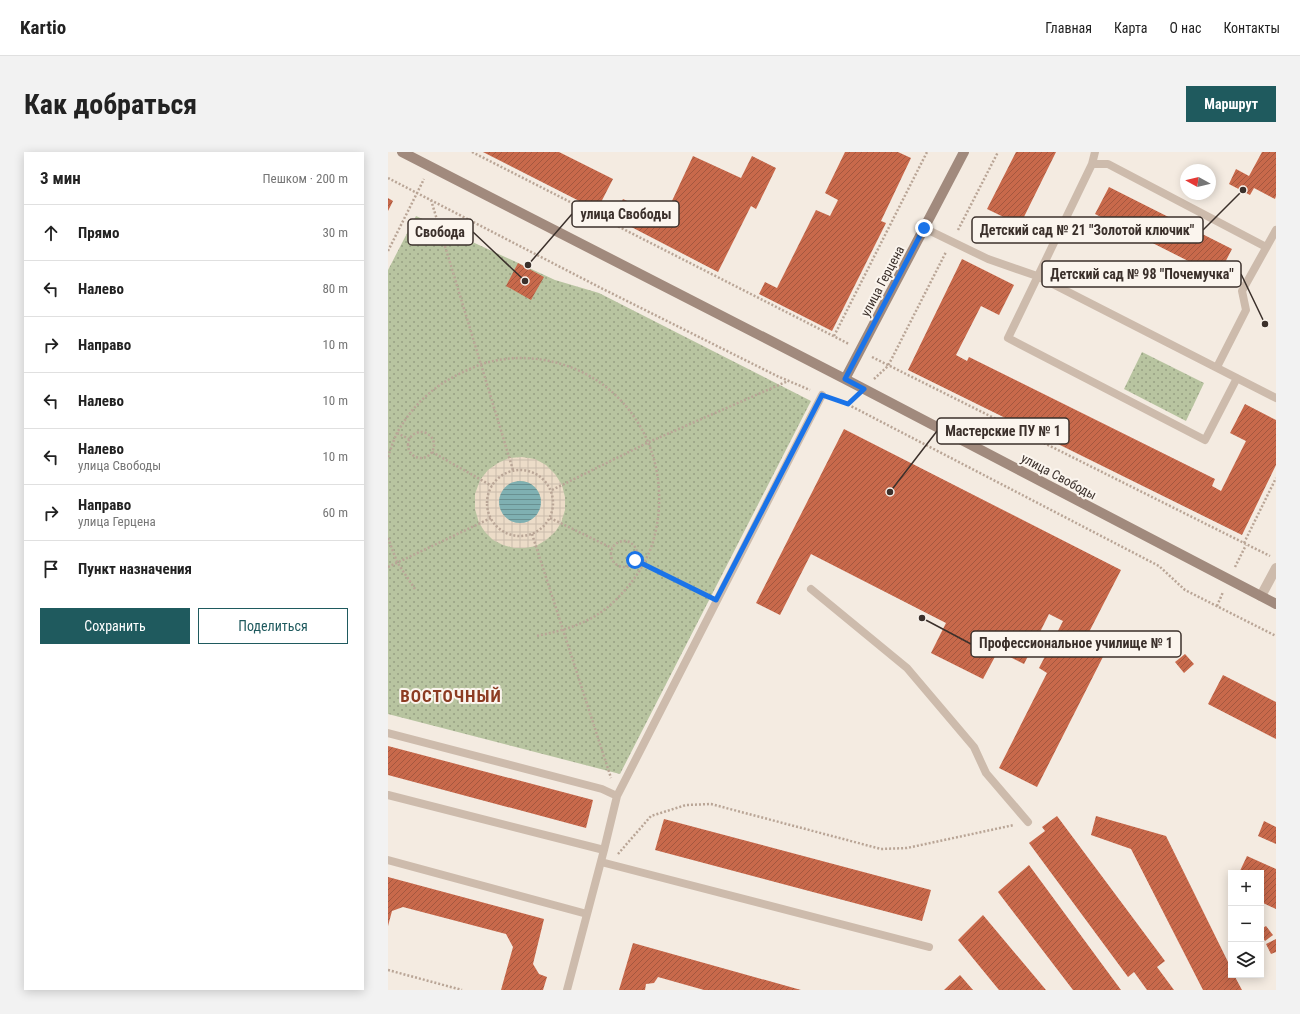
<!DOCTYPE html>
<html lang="ru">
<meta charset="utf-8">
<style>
body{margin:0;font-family:"Roboto Condensed",sans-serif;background:#f2f2f2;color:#222}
.controls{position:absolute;right:12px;bottom:12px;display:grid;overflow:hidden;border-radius:0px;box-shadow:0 2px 10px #0003}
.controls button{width:36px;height:36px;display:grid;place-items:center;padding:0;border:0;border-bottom:1px solid #e0e0e0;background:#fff;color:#222;font:20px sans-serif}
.compass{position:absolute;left:792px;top:12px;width:36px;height:36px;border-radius:50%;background:#fff;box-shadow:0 2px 10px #0003;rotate:278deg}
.stop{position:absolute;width:12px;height:12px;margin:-9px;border:3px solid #1a73e8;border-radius:50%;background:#fff}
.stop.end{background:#1a73e8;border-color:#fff;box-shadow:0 1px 4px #0008}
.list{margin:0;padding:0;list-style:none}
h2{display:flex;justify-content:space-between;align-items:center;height:52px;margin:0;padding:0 16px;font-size:17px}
h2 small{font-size:13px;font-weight:400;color:#767676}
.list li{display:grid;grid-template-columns:26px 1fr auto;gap:12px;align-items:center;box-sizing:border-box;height:56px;padding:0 16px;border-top:1px solid #e0e0e0}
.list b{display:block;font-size:15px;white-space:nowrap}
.list p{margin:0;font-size:13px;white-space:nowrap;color:#767676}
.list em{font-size:13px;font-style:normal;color:#767676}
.actions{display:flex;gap:8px;padding:12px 16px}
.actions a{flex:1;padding:9px 0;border:1px solid #1f5a5e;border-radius:0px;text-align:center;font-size:14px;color:#1f5a5e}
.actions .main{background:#1f5a5e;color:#fff}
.icon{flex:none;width:22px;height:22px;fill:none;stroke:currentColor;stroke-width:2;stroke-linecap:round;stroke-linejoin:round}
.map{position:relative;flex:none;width:888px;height:838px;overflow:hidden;border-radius:0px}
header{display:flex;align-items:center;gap:24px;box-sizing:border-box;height:56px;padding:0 20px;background:#fff;border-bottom:1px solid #e0e0e0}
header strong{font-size:19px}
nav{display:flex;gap:22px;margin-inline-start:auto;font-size:14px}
.intro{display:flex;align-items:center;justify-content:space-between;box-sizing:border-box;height:96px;padding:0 24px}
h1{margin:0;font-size:28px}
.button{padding:10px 18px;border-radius:0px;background:#1f5a5e;color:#fff;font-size:14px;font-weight:700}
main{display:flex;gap:24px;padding:0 24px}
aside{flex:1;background:#fff;border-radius:0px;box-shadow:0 2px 10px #0003}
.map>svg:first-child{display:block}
.park{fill:url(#park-dots)}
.plaza{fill:url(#plaza-grid);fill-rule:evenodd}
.water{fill:url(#water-rules)}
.building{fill:url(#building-hatch)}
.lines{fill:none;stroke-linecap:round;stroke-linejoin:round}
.path{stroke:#b9a596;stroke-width:2.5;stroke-dasharray:2 2;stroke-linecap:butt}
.service{stroke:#cdbbac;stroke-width:8}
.minor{stroke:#cdbbac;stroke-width:10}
.secondary{stroke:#a18a7d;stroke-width:10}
.route{stroke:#1a73e8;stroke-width:5}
.labels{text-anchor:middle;stroke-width:4;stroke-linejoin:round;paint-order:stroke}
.street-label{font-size:13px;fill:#3b302b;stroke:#fbf5ee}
.district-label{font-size:17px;font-weight:bold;letter-spacing:1px;fill:#8c3b22;stroke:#fbf5ee}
.leader{fill:none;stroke:#3b302b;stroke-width:1.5}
.callout-dot{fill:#3b302b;stroke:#fbf5ee;stroke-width:1.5}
.callout{fill:#fbf5ee;stroke:#3b302b;stroke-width:1.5}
.callout-label{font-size:14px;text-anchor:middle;font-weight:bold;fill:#3b302b}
</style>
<header>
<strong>Kartio</strong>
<nav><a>Главная</a><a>Карта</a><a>О нас</a><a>Контакты</a></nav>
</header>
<div class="intro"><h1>Как добраться</h1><a class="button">Маршрут</a></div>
<main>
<aside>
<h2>3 мин<small>Пешком · 200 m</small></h2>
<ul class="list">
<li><svg class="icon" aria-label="ahead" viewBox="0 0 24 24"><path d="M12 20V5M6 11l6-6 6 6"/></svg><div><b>Прямо</b></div><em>30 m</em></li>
<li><svg class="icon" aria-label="left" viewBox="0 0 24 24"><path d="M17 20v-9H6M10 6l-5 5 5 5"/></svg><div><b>Налево</b></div><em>80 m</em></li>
<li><svg class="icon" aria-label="right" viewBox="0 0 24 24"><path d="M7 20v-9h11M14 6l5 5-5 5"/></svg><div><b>Направо</b></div><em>10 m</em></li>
<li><svg class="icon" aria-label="left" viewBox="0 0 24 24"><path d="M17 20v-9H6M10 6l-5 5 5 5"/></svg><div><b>Налево</b></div><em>10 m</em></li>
<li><svg class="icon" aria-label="left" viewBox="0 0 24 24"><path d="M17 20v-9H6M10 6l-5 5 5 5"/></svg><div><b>Налево</b><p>улица Свободы</p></div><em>10 m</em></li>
<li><svg class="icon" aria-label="right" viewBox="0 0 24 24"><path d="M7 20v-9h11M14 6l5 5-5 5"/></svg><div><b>Направо</b><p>улица Герцена</p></div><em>60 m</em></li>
<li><svg class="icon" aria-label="arrive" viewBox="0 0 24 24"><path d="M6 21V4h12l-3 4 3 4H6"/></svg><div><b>Пункт назначения</b></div></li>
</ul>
<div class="actions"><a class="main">Сохранить</a><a>Поделиться</a></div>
</aside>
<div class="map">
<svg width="888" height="838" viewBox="0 0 888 838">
<defs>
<pattern id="park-dots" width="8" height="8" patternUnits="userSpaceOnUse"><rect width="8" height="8" fill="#b8c4a0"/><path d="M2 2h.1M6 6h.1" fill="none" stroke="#97a083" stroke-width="1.8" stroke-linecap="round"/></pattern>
<pattern id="plaza-grid" width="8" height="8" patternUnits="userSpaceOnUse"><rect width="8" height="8" fill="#ecdcc8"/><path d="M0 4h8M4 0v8" fill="none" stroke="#cbbdac"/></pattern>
<pattern id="water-rules" width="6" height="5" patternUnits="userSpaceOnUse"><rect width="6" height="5" fill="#7fb0b2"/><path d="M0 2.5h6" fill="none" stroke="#699091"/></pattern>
<pattern id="building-hatch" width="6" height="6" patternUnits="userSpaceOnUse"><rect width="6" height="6" fill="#c8694b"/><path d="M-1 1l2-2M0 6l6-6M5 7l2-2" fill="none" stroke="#a4573f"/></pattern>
</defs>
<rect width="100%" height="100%" fill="#f4ebe1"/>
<path class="park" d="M28 64 167 128 211 141 423 249 232 622 0 562V118Z
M754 200 816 231 798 269 736 237Z"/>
<path class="plaza" d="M134 305 147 307 158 313 167 322 174 333 177 345V358L173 371 167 380 158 388 148 394 137 396H126L115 393 105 388 97 380 91 371 87 357V342L92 328 100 318 110 311 121 306ZM128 329H135L141 331 147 335 151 341 153 348Z"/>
<path class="water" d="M111 350a21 21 0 1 1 42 0a21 21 0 1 1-42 0Z"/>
<path class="building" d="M95 0H171L225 27 209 58Z
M457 0H510L523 6 493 69 498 71 444 179 371 142 377 130 389 136 428 58 442 64 450 48 437 41Z
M628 0H668L632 73 599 57Z
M874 0H888V44L887 47 866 36 862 43 841 32 848 17 861 24Z
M305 4 353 26 364 4 388 16 368 57 363 54 330 120 226 66 235 47 276 66Z
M721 35 844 97 830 124 707 62Z
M0 46 5 49 0 59Z
M574 107 626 133 611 163 593 154 568 203 579 209 581 205 827 327 824 334 833 339 858 289 842 281 857 252 888 268V313L854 383 520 218Z
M130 111 156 125 143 148 118 134Z
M456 277 733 418 700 482 721 493 649 635 611 616 659 521 651 516 675 469 661 462 636 512 610 499 595 527 543 501 558 471 423 402 392 463 368 451Z
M797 502 806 512 796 521 787 510Z
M835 523 888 550V587L820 552Z
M0 594 205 648 198 676 0 623Z
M669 664 777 809 769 815 786 838H759L746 820 740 825 641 691 657 679 654 675Z
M708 664 778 684 843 816V823H846L854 838H815L743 697 703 683Z
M276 667 543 738 534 769 267 698Z
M876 669 888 675V692L870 684Z
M859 704 888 717V757L873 750V721H851Z
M641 713 733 838H685L610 740Z
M0 725 156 767 145 812 151 822 159 825 155 838H113L125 795 118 782 15 755 4 759 0 774Z
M595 763 658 838H611L570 788Z
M878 774 885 783 877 789 873 783V777Z
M888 787V800L883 802 878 792Z
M245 791 413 838H316L270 825 266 831 258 832 257 838H231Z
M572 823 585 838H556Z"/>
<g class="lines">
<path class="path" d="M84 0 461 192
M0 26 213 136 389 224 422 238
M43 48 125 318
M570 78 610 0
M0 99 36 27
M446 184 539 0
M484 205 882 404
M486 227 500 214 558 100
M445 247 459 252 771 414 797 438 888 484
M20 293a13 13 0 1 1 26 0a13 13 0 1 1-26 0Z
M9 281 21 287
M44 300 104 334
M0 305C3 296 6 287 10 279 29 247 51 230 84 216 106 206 132 204 156 208 239 222 286 302 267 382 261 410 241 437 220 455 199 472 174 479 148 484
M99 351a33 33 0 1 1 66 0a33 33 0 1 1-66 0Z
M164 338 261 290 400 229
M162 366 224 396
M144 382 223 626
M0 386 9 410 27 437
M223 402a13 13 0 1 1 26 0a13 13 0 1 1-26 0Z
M856 391 888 326
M247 408 318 443
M0 415 103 366
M847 415 858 393
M829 454 835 440
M230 702 263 664 298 653 323 652 493 697 519 696 626 673
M0 818 74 838"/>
<path class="service" d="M707 0 704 12 620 186 817 288 849 226
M704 12H720L878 95
M536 76 600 107 649 124 888 246
M829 215 858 158 854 139 888 78
M423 437 519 516 586 595 598 621 640 670
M0 581 214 637 229 644
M0 643 216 698
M0 708 199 762
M213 710 541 795
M179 838 216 698 229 644 434 243"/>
<path class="minor" d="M873 444 888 416"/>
<path class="secondary" d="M14 0 457 227 888 452
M457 227 576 0"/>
</g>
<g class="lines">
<path class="route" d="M247 408 328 448 434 243 460 252 476 237 457 227 536 76"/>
</g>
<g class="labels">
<g class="street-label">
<text transform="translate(494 129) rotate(-62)" y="5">улица Герцена</text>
<text transform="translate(671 324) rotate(28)" y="5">улица Свободы</text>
</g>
<g class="district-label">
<text x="63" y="550">ВОСТОЧНЫЙ</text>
</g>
</g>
<path class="leader" d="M140 113L184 62M855 38L815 78M137 129L85 80M877 172L853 122M502 340L549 279M534 466L583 492"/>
<g class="callout-dot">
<circle cx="140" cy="113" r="4"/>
<circle cx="855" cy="38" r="4"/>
<circle cx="137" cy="129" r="4"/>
<circle cx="877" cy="172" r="4"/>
<circle cx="502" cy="340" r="4"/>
<circle cx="534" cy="466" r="4"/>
</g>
<g class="callout">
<rect x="184" y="49" width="107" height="26" rx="4"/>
<rect x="584" y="65" width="231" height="26" rx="4"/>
<rect x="20" y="67" width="65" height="26" rx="4"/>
<rect x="654" y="109" width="199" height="26" rx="4"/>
<rect x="549" y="266" width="132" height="26" rx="4"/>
<rect x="583" y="479" width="210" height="26" rx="4"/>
</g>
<g class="callout-label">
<text x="238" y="67">улица Свободы</text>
<text x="699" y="83">Детский сад № 21 "Золотой ключик"</text>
<text x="52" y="85">Свобода</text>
<text x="754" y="127">Детский сад № 98 "Почемучка"</text>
<text x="615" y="284">Мастерские ПУ № 1</text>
<text x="688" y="496">Профессиональное училище № 1</text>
</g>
</svg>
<div class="controls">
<button>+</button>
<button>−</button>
<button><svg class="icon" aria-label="layers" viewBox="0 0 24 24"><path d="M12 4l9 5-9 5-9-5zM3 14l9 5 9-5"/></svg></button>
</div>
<svg class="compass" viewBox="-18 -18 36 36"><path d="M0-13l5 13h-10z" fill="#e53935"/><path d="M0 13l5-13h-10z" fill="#767676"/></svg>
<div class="stop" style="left:247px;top:408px"></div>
<div class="stop end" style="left:536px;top:76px"></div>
</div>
</main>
